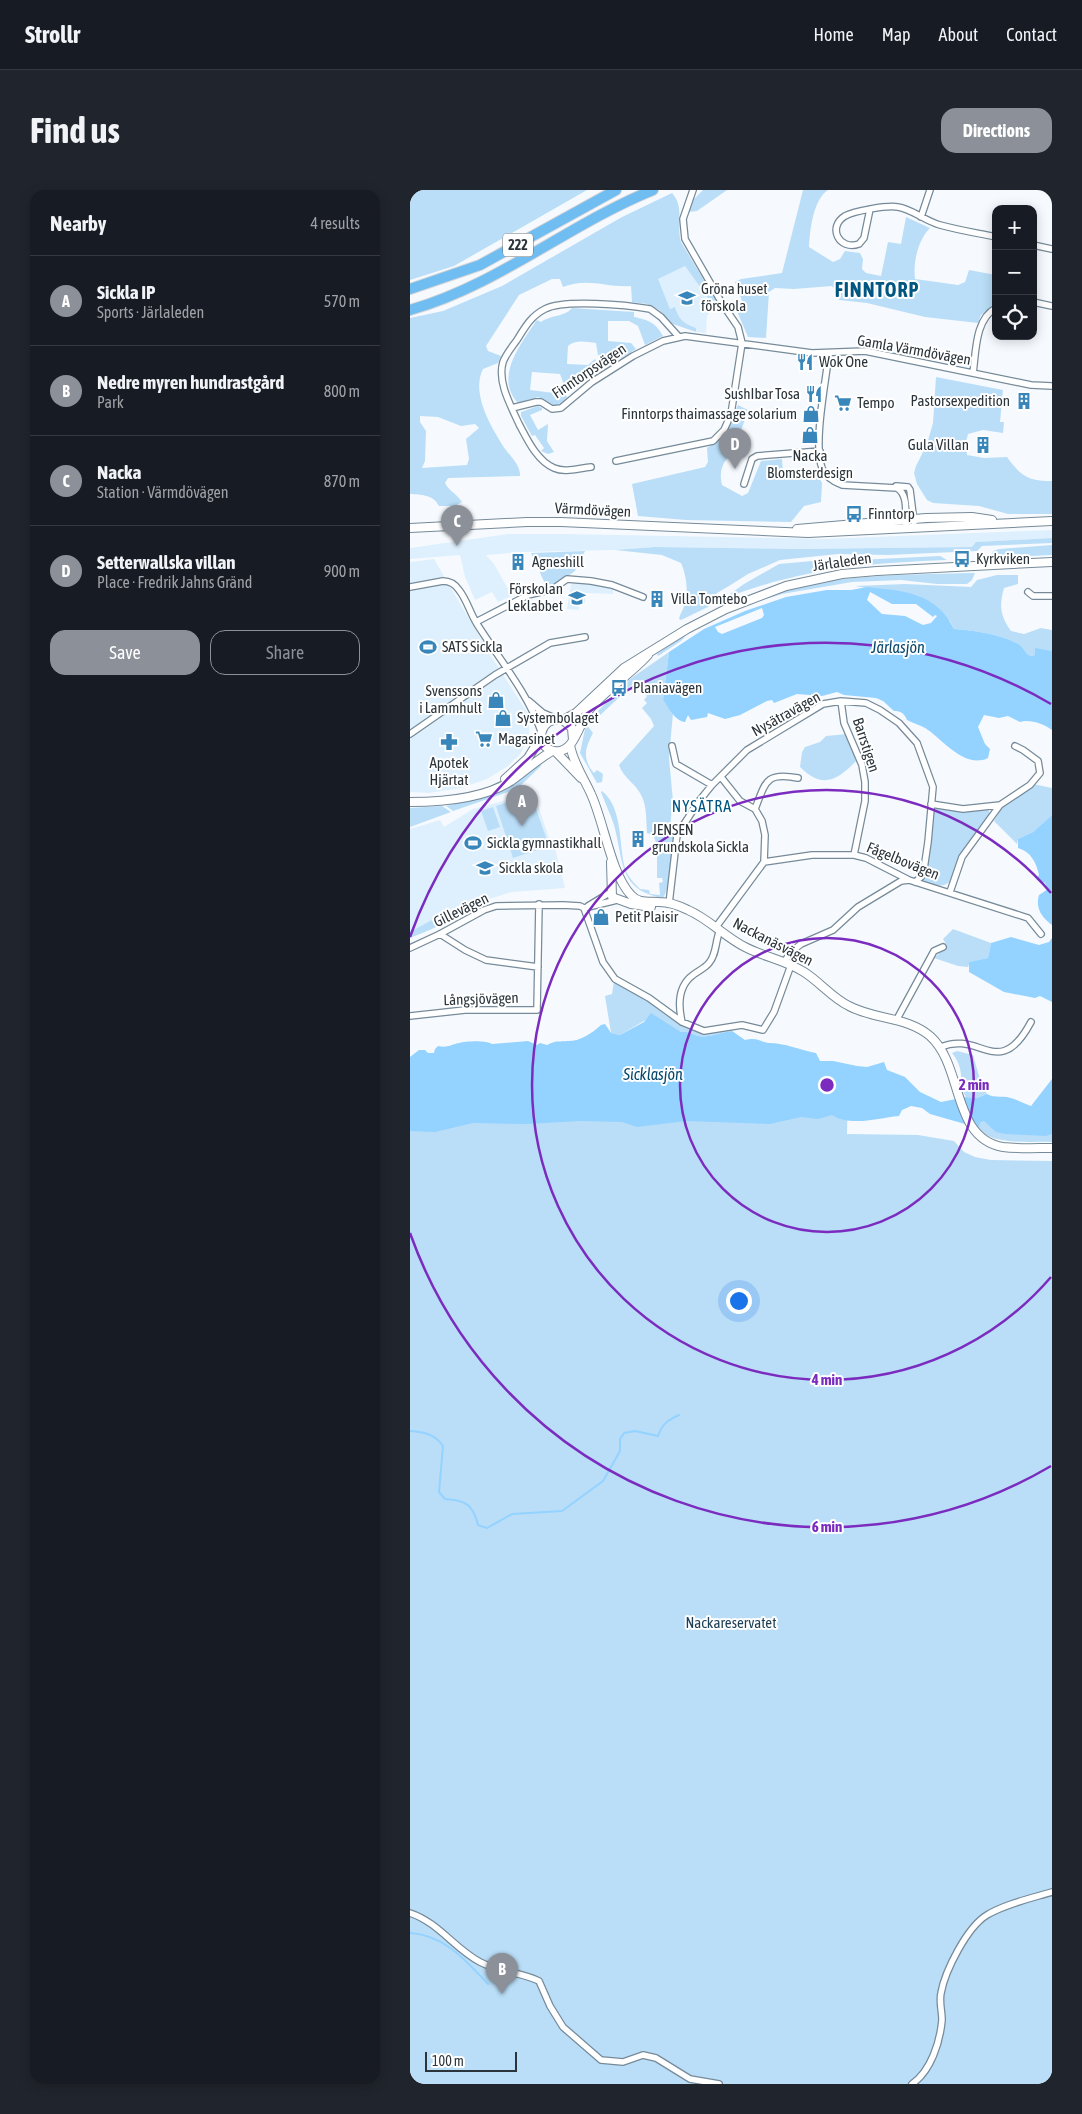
<!DOCTYPE html>
<meta charset="utf-8">
<style>
body{margin:0;font-family:"Asap Condensed",sans-serif;background:#20242c;color:#f1f3f6}
.controls{position:absolute;right:15px;top:15px;display:grid;overflow:hidden;border-radius:10px;box-shadow:0 2px 12px #0003}
.controls button{width:45px;height:45px;display:grid;place-items:center;padding:0;border:0;border-bottom:1px solid #363941;background:#171b24;color:#f1f3f6;font:25px sans-serif}
.scale{position:absolute;left:15px;bottom:12px;width:92px;box-sizing:border-box;padding-left:5px;border:2px solid #2b343a;border-top:0;font-size:14px;line-height:18px;white-space:nowrap;color:#2b343a;-webkit-text-stroke:4px #fff;paint-order:stroke}
.you{position:absolute;left:328px;top:1110px;width:18px;height:18px;margin:-12px;border:4px solid #fff;border-radius:50%;background:#1a73e8;box-shadow:0 0 0 8px #1a73e833}
.badge{display:grid;place-items:center;width:32px;height:32px;border-radius:50%;background:#8c9099;color:#fff;font-size:16px;font-weight:700}
.pin{position:absolute;translate:-50% -41px;filter:drop-shadow(0 1px 2px #0008)}
.pin::after{content:'';position:absolute;top:26px;width:18px;height:15px;background:inherit;clip-path:polygon(0 0,100% 0,50% 100%)}
.list{margin:0;padding:0;list-style:none}
h2{display:flex;justify-content:space-between;align-items:center;height:65px;margin:0;padding:0 20px;font-size:21px}
h2 small{font-size:16px;font-weight:400;color:#9ea1a6}
.list li{display:grid;grid-template-columns:32px 1fr auto;gap:15px;align-items:center;box-sizing:border-box;height:90px;padding:0 20px;border-top:1px solid #363941}
.list b{display:block;font-size:19px;white-space:nowrap}
.list p{margin:0;font-size:16px;white-space:nowrap;color:#9ea1a6}
.list em{font-size:16px;font-style:normal;color:#9ea1a6}
.actions{display:flex;gap:10px;padding:15px 20px}
.actions a{flex:1;padding:11px 0;border:1px solid #8c9099;border-radius:15px;text-align:center;font-size:18px;color:#8c9099}
.actions .main{background:#8c9099;color:#fff}
.icon{flex:none;width:28px;height:28px;fill:none;stroke:currentColor;stroke-width:2;stroke-linecap:round;stroke-linejoin:round}
.map{position:relative;flex:none;width:642px;height:1894px;overflow:hidden;border-radius:15px}
header{display:flex;align-items:center;gap:30px;box-sizing:border-box;height:70px;padding:0 25px;background:#171b24;border-bottom:1px solid #363941}
header strong{font-size:24px}
nav{display:flex;gap:28px;margin-inline-start:auto;font-size:18px}
.intro{display:flex;align-items:center;justify-content:space-between;box-sizing:border-box;height:120px;padding:0 30px}
h1{margin:0;font-size:35px}
.button{padding:12px 22px;border-radius:15px;background:#8c9099;color:#fff;font-size:18px;font-weight:700}
main{display:flex;gap:30px;padding:0 30px}
aside{flex:1;background:#171b24;border-radius:15px;box-shadow:0 2px 12px #0003}
.map>svg:first-child{display:block}
.built{fill:#def0fd}
.green{fill:#badef8;fill-rule:evenodd}
.water{fill:#94d2ff}
.pier{fill:#f6fafe}
.lines{fill:none;stroke-linecap:round;stroke-linejoin:round}
.stream{stroke:#94d2ff;stroke-width:2}
.street-casing{stroke:#768a99;stroke-width:8}
.secondary-casing{stroke:#768a99;stroke-width:10}
.highway-casing{stroke:#d5d6d8;stroke-width:12}
.street{stroke:#fff;stroke-width:5.5}
.secondary{stroke:#fff;stroke-width:8}
.highway{stroke:#70bdf2;stroke-width:10}
.ring{fill:none;stroke:#7b2cbf;stroke-width:2.5}
.labels{text-anchor:middle;stroke-width:4;stroke-linejoin:round;paint-order:stroke}
.shield{fill:#fff;stroke:#6b7175;stroke-width:1}
.shield-label{font-size:14px;font-weight:bold;fill:#2b343a}
.poi-label{font-size:15px;fill:#2b343a;stroke:#fff;text-anchor:start}
.street-label{font-size:15px;fill:#2b343a;stroke:#fff}
.park-label{font-size:15px;fill:#1e4057;stroke:#fff}
.water-label{font-size:16px;font-style:italic;fill:#05476b;stroke:#fff}
.neighbourhood-label{font-size:16px;letter-spacing:1px;fill:#005581;stroke:#fff}
.district-label{font-size:20px;font-weight:bold;letter-spacing:1px;fill:#005581;stroke:#fff}
.centre{fill:#7b2cbf;stroke:#fff;stroke-width:2.5}
.ring-label{font-size:15px;text-anchor:middle;font-weight:bold;fill:#7b2cbf;stroke:#fff;stroke-width:4;stroke-linejoin:round;paint-order:stroke}
</style>
<header>
<strong>Strollr</strong>
<nav><a>Home</a><a>Map</a><a>About</a><a>Contact</a></nav>
</header>
<div class="intro"><h1>Find us</h1><a class="button">Directions</a></div>
<main>
<aside>
<h2>Nearby<small>4 results</small></h2>
<ul class="list">
<li><span class="badge">A</span><div><b>Sickla IP</b><p>Sports · Järlaleden</p></div><em>570 m</em></li>
<li><span class="badge">B</span><div><b>Nedre myren hundrastgård</b><p>Park</p></div><em>800 m</em></li>
<li><span class="badge">C</span><div><b>Nacka</b><p>Station · Värmdövägen</p></div><em>870 m</em></li>
<li><span class="badge">D</span><div><b>Setterwallska villan</b><p>Place · Fredrik Jahns Gränd</p></div><em>900 m</em></li>
</ul>
<div class="actions"><a class="main">Save</a><a>Share</a></div>
</aside>
<div class="map">
<svg width="642" height="1894" viewBox="0 0 642 1894">
<rect width="100%" height="100%" fill="#f6fafe"/>
<path class="built" d="M275 76 300 111 306 110 311 120 301 121 297 126 296 143 286 142V138L274 134 269 129 265 118 260 119 247 89Z
M642 340V348L567 352 562 357 389 359 245 357 205 360 114 362 76 365 84 374 102 406 88 412 82 402 65 410 55 387 50 365 0 369V358L98 344H153L414 349Z
M24 369 79 463 119 525V545L111 563 98 576 77 589 51 598 19 603 0 602V372Z
M168 393 187 394 203 399V404L175 403V413H169V420L157 419 161 394Z
M124 603 141 654 145 658 155 698 102 702 73 711 0 746V639L30 630 34 637 63 619Z"/>
<path class="green" d="M0 0H177L44 76 0 90Z
M293 0H317L287 21 278 22 282 11Z
M393 0H418C403 10 400 40 399 57L423 72 430 69 435 61 450 63 453 69 452 79 456 83 471 86 478 52 491 54 496 27 520 38C508 50 503 72 505 89L548 95 555 92 559 80 586 85V114L571 125 568 133 515 127 457 113 429 110 428 103 422 96 384 99 365 98 359 102 356 148 338 147 326 119 332 111 325 92 331 89 372 83Z
M262 3C275 17 266 35 271 52L306 110 300 111 275 76 248 89 260 119 265 117C269 130 273 133 286 138V142L263 134 249 120 237 114 222 112 221 96C197 98 178 87 153 97L150 89H142L109 105 76 156 78 161 91 166 88 173 73 179C61 203 80 235 93 256 99 265 111 275 110 286L38 288 35 293C39 301 47 304 52 312L45 316H29C23 304 11 305 0 304V128L33 121 92 96 212 27ZM10 226 28 227 51 236 65 234 69 238 56 249 59 269 57 275 12 278 15 271 16 241 10 232Z
M162 118 224 122V127C239 130 246 133 253 146L235 155 228 136 219 131H198V151L221 153 226 159 197 177 188 165 186 153C176 152 166 149 158 156L157 174 178 175 185 169 192 179 185 184 179 180 159 198 154 195 150 184 122 182 120 200 144 203 147 199 150 198 157 207 155 211 144 216 128 207 108 213C84 187 111 154 126 131L127 130 131 132C140 125 155 127 162 118Z
M526 187 593 200 590 232H594L593 243 573 240 558 244 556 252 557 265 574 268 597 267C611 286 618 291 642 291V324H598L569 316 523 313 517 310 507 294 504 283 506 276 517 254 523 233Z
M328 215 338 220 331 241 329 261C314 266 308 280 312 295L332 306 338 303 351 271 372 269 373 282 380 284 405 280 412 293 411 312 394 316 381 332 276 330 228 326 222 294 295 277 298 272 297 258 312 248Z
M128 216 132 218V220L120 225 128 240 138 234 137 251 144 262 138 264 131 261 134 258 125 245 122 246 111 226V222Z
M642 348V353L572 356 567 361 478 365 428 364 370 370 338 384 319 396 307 403 298 417 271 430 269 429C270 423 275 417 276 410 278 399 276 384 271 373L252 365 205 360 245 357 389 359 562 357 566 352Z
M642 355V365L580 368 583 361 589 359Z
M175 361 165 381 144 396 137 398 121 363Z
M530 366 537 370C456 373 389 379 313 409L334 394 369 374 424 369 428 371Z
M565 383 562 390 557 394H527L491 390 442 392 372 404 334 416 299 432 279 442 271 451 248 466 247 464C303 421 373 395 443 388 484 384 525 384 565 383Z
M587 385H608V394L594 398C589 416 590 425 601 441L614 444 631 438 642 440V461L625 460V465L621 466C615 464 615 459 610 455 594 445 563 440 544 439L540 431 457 398 445 396 495 394 561 397 567 390Z
M259 462 253 510 263 523 259 568 263 611 260 636 266 641C262 657 261 698 253 708 208 700 214 671 204 635 200 623 195 613 191 602L192 601C214 618 208 658 216 681 219 688 225 694 230 699L239 700 240 704 250 705 249 693 253 692 252 688H247V655L243 645 237 643C236 632 237 617 232 607 226 593 213 588 209 575L244 536 241 529 232 518 237 513 234 510 237 506 223 494 180 535 177 532 220 489Z
M176 534 183 543C175 558 172 569 184 583L187 580 193 584 192 592 187 593 170 563Z
M437 544 446 571C427 591 412 599 390 577L392 562 395 557 410 552 416 546Z
M130 573 131 576 110 596 98 602 43 621 36 616 85 604 96 598Z
M623 594 642 598V625L623 642 608 649 607 654 584 631 593 616Z
M121 604 139 656 103 668 86 616Z
M32 616 41 622 0 637V618Z
M83 617 90 637 78 641 71 621Z
M527 618 553 622 578 620 581 625 541 691C531 699 522 695 511 692L516 677 524 621Z
M60 716H67L22 739 0 748V742L20 731Z
M543 739 581 753 578 768 560 772 558 777 548 776 524 768 536 757V754L533 749Z
M204 791 240 812 254 824 275 836 290 841 322 838V841C311 842 299 848 288 846 281 844 278 841 271 842 263 837 250 832 244 825L210 845 201 843 195 806 202 804Z
M547 861 563 865 571 893 577 904 567 908 556 907C548 894 556 880 542 863Z
M438 896 437 944 508 945 544 951 554 962 565 967 581 970 642 971V1894H0V899Z
M558 915 642 924V952C621 951 580 956 567 937 563 931 561 922 558 915Z"/>
<path class="water" d="M457 397C493 401 526 402 544 439 563 440 594 445 610 455 615 459 615 464 621 466L625 465V458L642 461V540C634 534 620 529 610 532L598 526 589 528 574 525 568 537 575 554 580 559 578 568C555 579 534 551 518 540 512 535 504 534 497 530 494 523 491 521 484 521L473 511 466 508 434 505 427 502 412 506 387 504 364 513 362 510 357 511 330 525 315 529 298 523 297 527 281 530 278 525 275 532C265 531 259 518 253 510L259 462 294 439 335 421 376 407 417 400H441Z
M642 625V735C632 728 625 718 629 705L638 699 635 693 626 689 629 685C626 672 621 662 608 658V649L623 642Z
M601 747 629 755 639 752 642 748V812L630 806 625 808 594 802 559 782V772L578 768 581 753Z
M241 823 271 842C278 841 281 844 288 846 299 848 311 842 322 841L335 850C348 847 350 852 359 853 375 853 390 860 406 863L410 871H423L447 876 457 877 474 872 477 880 495 887 510 902 531 912 556 907 567 908 577 904C583 908 590 906 597 907 606 909 613 913 621 916L642 889V944L636 946 595 944 586 942 574 931 570 932 569 938 520 924 512 918 501 916 492 920 489 926C468 928 441 937 422 925L408 929 391 927 360 934 276 931 227 937 212 932 171 931 116 934 63 933 25 942 0 941V867L9 860H15L18 863H24L25 859 28 856C37 858 40 855 49 853 56 851 76 850 82 854L118 851 127 855 130 853 137 855C146 850 149 852 158 851 171 851 182 843 191 835L195 834 201 843 210 845 234 832Z"/>
<path class="pier" d="M460 402 482 414H506L523 427 525 425 527 426 521 433 513 435 495 426 472 424 457 410Z
M352 418 354 425 352 428 312 444 308 442 305 437Z"/>
<g class="lines">
<path class="stream" d="M0 1241C14 1242 25 1244 33 1256L29 1302 35 1309C56 1310 63 1315 68 1335L77 1338 102 1324 152 1321 193 1291 210 1261V1249L214 1243 225 1241 248 1246C252 1234 258 1230 269 1225
M0 1743C35 1745 56 1771 78 1794"/>
<g class="street-casing">
<path id="street" d="M460 19 454 48 449 54C429 61 417 37 435 26 444 21 477 15 488 17 502 19 515 31 530 35 548 40 567 43 586 47
M511 27 520 0
M623 55 642 59
M623 112 642 116
M419 163C416 190 403 254 412 278 416 287 423 292 432 295L487 298C499 305 495 325 496 337
M563 183C566 162 565 129 586 118
M102 218 126 212H131L142 219 151 218 182 192 223 166 253 151 275 146 402 163 455 161 621 195 642 196
M206 271 303 251 314 240 321 224 332 153 328 137 313 115 275 49 273 29 283 0
M181 277C169 278 155 283 144 278 127 271 117 249 109 234 101 216 87 192 93 172 96 164 102 157 107 150 115 137 121 126 135 119 154 109 217 115 240 119L251 127 269 147
M334 294 342 269 347 266 410 261
M486 296 498 297 500 300 504 332
M0 397 33 391C40 391 45 394 49 400 57 410 60 423 67 434 89 469 117 502 131 541
M618 402 623 406H642
M66 432 118 405 143 399 157 389 181 391 202 395 233 407
M119 511 133 523 147 529
M431 511 434 533 452 575 455 592V611L444 665
M0 544 85 485 140 453 175 447
M262 556 266 574 302 595
M311 587 330 611 345 619 352 631 355 645 354 672
M521 614 553 619 590 615 552 667 540 702
M590 615 620 595 630 583 628 571 613 560 605 556
M345 619C356 591 356 582 388 588
M259 714 267 645 289 611 302 595 337 560 413 514 431 511 456 513 470 520 489 533 507 553 523 597 518 652 514 679 511 687 505 692
M178 716 201 702
M174 718 193 772 205 789 239 808 272 832 294 841 332 835 353 840 364 822 381 775
M306 737 354 672 402 665H444L456 668 499 690 618 728 631 744
M30 744 55 760 76 770 128 777
M0 758 30 744 74 720 86 716 153 715 170 716 174 718 207 710
M374 772 381 762 391 754 423 740 448 717 491 691 499 690
M0 826 55 820H127L129 714
M487 829 524 761 533 757
M272 832C268 815 268 796 283 785 288 781 295 778 299 773 307 764 305 751 310 740
M531 857C570 840 589 892 621 832
M0 1723C28 1732 45 1759 70 1772 89 1782 110 1782 129 1791L140 1816 153 1837 191 1870 213 1872 233 1865 246 1868 280 1889 309 1894
M502 1894C521 1881 530 1852 532 1830 532 1821 529 1812 531 1803 535 1781 557 1737 577 1725 595 1714 622 1708 642 1702"/>
</g>
<g class="secondary-casing">
<path id="secondary" d="M0 338 117 332H151L398 343 642 331
M387 339 516 328 562 327 582 330
M153 530 166 523 214 478 277 439 316 419 376 396 432 384 467 381 642 372
M163 550 162 538 153 530C129 525 123 557 144 561 164 565 169 533 179 520 196 499 220 485 238 465
M160 555C163 573 174 588 181 604 194 632 201 684 221 705 229 714 239 711 249 712 258 712 270 716 278 720 299 729 315 747 335 757 354 767 375 770 394 782 410 792 422 808 439 816 465 830 496 826 520 846 554 876 541 948 593 957 609 959 626 958 642 958
M146 562 171 588
M95 589 118 568 131 547
M0 612C33 612 73 609 101 591 115 581 127 570 142 561
M201 672 202 707 221 714 241 717"/>
</g>
<g class="highway-casing">
<path id="highway" d="M0 99 70 75 206 0
M0 120C88 95 159 34 243 0"/>
</g>
<use href="#street" class="street"/>
<use href="#secondary" class="secondary"/>
<use href="#highway" class="highway"/>
</g>
<g class="ring">
<circle cx="417" cy="895" r="147"/>
<path d="M641 1087A295 295 0 1 1 641 703"/>
<path d="M641 1276A442 442 0 0 1 0 1043M0 747A442 442 0 0 1 641 514"/>
</g>
<defs>
<g id="school-bare" transform="scale(1.35)"><path d="M0-5L7-2L0 1L-7-2ZM-4 1L0 2.5L4 1V4Q0 6-4 4Z" fill="#3987ba" stroke="#fff" stroke-width="2.5" paint-order="stroke"/></g>
<g id="restaurant-bare" transform="scale(1.35)"><path d="M-5-6h1v4h1v-4h1v4h1v-4h1v5L-1.5 .5V6h-2V.5L-5-1ZM5-6V6H3V1.5H1.5Q1.5-4 5-6Z" fill="#3987ba" stroke="#fff" stroke-width="2.5" paint-order="stroke"/></g>
<g id="building-bare" transform="scale(1.35)"><path d="M-4-6H4V6H1V3H-1V6H-4ZM-2.5-4.3h1.7v1.8h-1.7ZM.8-4.3h1.7v1.8H.8ZM-2.5-1h1.7V.8h-1.7ZM.8-1h1.7V.8H.8Z" fill="#3987ba" stroke="#fff" stroke-width="2.5" paint-order="stroke"/></g>
<g id="supermarket-bare" transform="scale(1.35)"><path d="M-6-5.5h2.5l.6 2H6L4.5 2H-2.5L-4.4-4H-6ZM-1.5 3.2a1.3 1.3 0 1 0 .1 0ZM3 3.2a1.3 1.3 0 1 0 .1 0Z" fill="#3987ba" stroke="#fff" stroke-width="2.5" paint-order="stroke"/></g>
<g id="shop-bare" transform="scale(1.35)"><path d="M-5-2.5h2.3a2.7 3.5 0 0 1 5.4 0H5L5.5 6h-11ZM-1.5-2.5h3a1.5 2.3 0 0 0-3 0Z" fill="#3987ba" stroke="#fff" stroke-width="2.5" paint-order="stroke"/></g>
<g id="bus-bare" transform="scale(1.35)"><path d="M-5-6H5V4H4V6H2V4H-2V6H-4V4H-5ZM-3.5-4V0h7V-4ZM-3.5 1.2v1.5H-2V1.2ZM2 1.2v1.5H3.5V1.2Z" fill="#3987ba" stroke="#fff" stroke-width="2.5" paint-order="stroke"/></g>
<g id="stadium-bare" transform="scale(1.35)"><path d="M0-5a6.5 5 0 1 0 0 10a6.5 5 0 1 0 0-10ZM-3.5-1.8h7v3.6h-7Z" fill="#3987ba" stroke="#fff" stroke-width="2.5" paint-order="stroke"/></g>
<g id="pharmacy-bare" transform="scale(1.35)"><path d="M-2-6h4v4h4v4h-4v4h-4v-4h-4v-4h4Z" fill="#3987ba" stroke="#fff" stroke-width="2.5" paint-order="stroke"/></g>
</defs>
<g fill-rule="evenodd">
<use href="#school-bare" x="277" y="108"/>
<use href="#restaurant-bare" x="395" y="172"/>
<use href="#restaurant-bare" x="404" y="204"/>
<use href="#building-bare" x="614" y="211"/>
<use href="#supermarket-bare" x="433" y="213"/>
<use href="#shop-bare" x="401" y="224"/>
<use href="#shop-bare" x="400" y="245"/>
<use href="#building-bare" x="573" y="255"/>
<use href="#bus-bare" x="444" y="324"/>
<use href="#bus-bare" x="552" y="369"/>
<use href="#building-bare" x="108" y="372"/>
<use href="#school-bare" x="167" y="408"/>
<use href="#building-bare" x="247" y="409"/>
<use href="#stadium-bare" x="18" y="457"/>
<use href="#bus-bare" x="209" y="498"/>
<use href="#shop-bare" x="86" y="510"/>
<use href="#shop-bare" x="93" y="528"/>
<use href="#supermarket-bare" x="74" y="549"/>
<use href="#pharmacy-bare" x="39" y="552"/>
<use href="#building-bare" x="228" y="649"/>
<use href="#stadium-bare" x="63" y="653"/>
<use href="#school-bare" x="75" y="678"/>
<use href="#shop-bare" x="191" y="727"/>
</g>
<g class="labels">
<rect class="shield" x="93" y="43.5" width="30" height="23" rx="4"/>
<g class="shield-label">
<text x="108" y="60">222</text>
</g>
<g class="poi-label">
<text x="291" y="104">Gröna huset<tspan x="291" dy="17">förskola</tspan></text>
<text x="409" y="177">Wok One</text>
<text x="390" y="209" text-anchor="end">SushIbar Tosa</text>
<text x="600" y="216" text-anchor="end">Pastorsexpedition</text>
<text x="447" y="218">Tempo</text>
<text x="387" y="229" text-anchor="end">Finntorps thaimassage solarium</text>
<text x="559" y="260" text-anchor="end">Gula Villan</text>
<text x="400" y="271" text-anchor="middle">Nacka<tspan x="400" dy="17">Blomsterdesign</tspan></text>
<text x="458" y="329">Finntorp</text>
<text x="566" y="374">Kyrkviken</text>
<text x="122" y="377">Agneshill</text>
<text x="153" y="404" text-anchor="end">Förskolan<tspan x="153" dy="17">Leklabbet</tspan></text>
<text x="261" y="414">Villa Tomtebo</text>
<text x="32" y="462">SATS Sickla</text>
<text x="223" y="503">Planiavägen</text>
<text x="72" y="506" text-anchor="end">Svenssons<tspan x="72" dy="17">i Lammhult</tspan></text>
<text x="107" y="533">Systembolaget</text>
<text x="88" y="554">Magasinet</text>
<text x="39" y="578" text-anchor="middle">Apotek<tspan x="39" dy="17">Hjärtat</tspan></text>
<text x="242" y="645">JENSEN<tspan x="242" dy="17">grundskola Sickla</tspan></text>
<text x="77" y="658">Sickla gymnastikhall</text>
<text x="89" y="683">Sickla skola</text>
<text x="205" y="732">Petit Plaisir</text>
</g>
<g class="street-label">
<text transform="translate(504 160) rotate(10)" y="5">Gamla Värmdövägen</text>
<text transform="translate(179 181) rotate(-34)" y="5">Finntorpsvägen</text>
<text transform="translate(183 320) rotate(3)" y="5">Värmdövägen</text>
<text transform="translate(432 372) rotate(-8)" y="5">Järlaleden</text>
<text transform="translate(376 524) rotate(-29)" y="5">Nysätravägen</text>
<text transform="translate(456 555) rotate(72)" y="5">Barrstigen</text>
<text transform="translate(493 671) rotate(22)" y="5">Fågelbovägen</text>
<text transform="translate(51 720) rotate(-26)" y="5">Gillevägen</text>
<text transform="translate(363 752) rotate(27)" y="5">Nackanäsvägen</text>
<text transform="translate(71 809) rotate(-2)" y="5">Långsjövägen</text>
</g>
<g class="park-label">
<text x="321" y="1438">Nackareservatet</text>
</g>
<g class="water-label">
<text x="488" y="463">Järlasjön</text>
<text x="243" y="890">Sicklasjön</text>
</g>
<g class="neighbourhood-label">
<text x="292" y="622">NYSÄTRA</text>
</g>
<g class="district-label">
<text x="467" y="107">FINNTORP</text>
</g>
</g>
<circle cx="417" cy="895" r="8" class="centre"/>
<g class="ring-label">
<text x="564" y="900">2 min</text>
<text x="417" y="1195">4 min</text>
<text x="417" y="1342">6 min</text>
</g>
</svg>
<div class="controls">
<button>+</button>
<button>−</button>
<button><svg class="icon" aria-label="locate" viewBox="0 0 24 24"><circle cx="12" cy="12" r="6"/><path d="M12 2v4M12 18v4M2 12h4M18 12h4"/></svg></button>
</div>
<div class="scale">100 m</div>
<div class="you"></div>
<div class="pin badge" style="left:112px;top:636px">A</div>
<div class="pin badge" style="left:92px;top:1804px">B</div>
<div class="pin badge" style="left:47px;top:356px">C</div>
<div class="pin badge" style="left:325px;top:279px">D</div>
</div>
</main>
